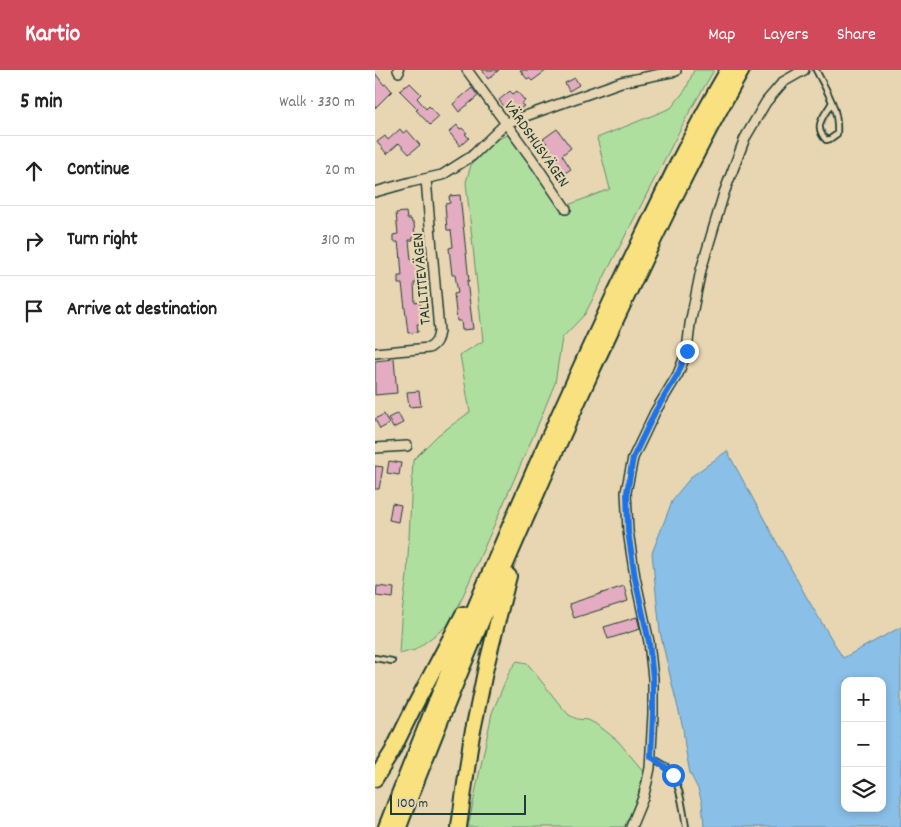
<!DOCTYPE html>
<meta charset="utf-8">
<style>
body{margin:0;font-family:Dekko,sans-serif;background:#f6f6f6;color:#222}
.controls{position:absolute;right:15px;bottom:15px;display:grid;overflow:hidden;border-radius:10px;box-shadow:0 2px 8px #0003}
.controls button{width:45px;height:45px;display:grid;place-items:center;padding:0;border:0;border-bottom:1px solid #e0e0e0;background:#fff;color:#222;font:25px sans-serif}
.scale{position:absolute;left:15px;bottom:12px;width:136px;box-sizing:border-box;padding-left:5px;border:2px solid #1f3d34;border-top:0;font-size:14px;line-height:18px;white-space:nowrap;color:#1f3d34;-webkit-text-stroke:4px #e8d6b3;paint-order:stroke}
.stop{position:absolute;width:15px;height:15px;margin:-11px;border:4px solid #1a73e8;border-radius:50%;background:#fff}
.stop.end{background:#1a73e8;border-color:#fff;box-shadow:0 1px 5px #0008}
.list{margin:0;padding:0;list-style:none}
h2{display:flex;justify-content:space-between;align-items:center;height:65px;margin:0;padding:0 20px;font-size:21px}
h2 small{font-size:16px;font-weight:400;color:#767676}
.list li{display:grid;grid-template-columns:32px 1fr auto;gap:15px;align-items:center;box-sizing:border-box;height:70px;padding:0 20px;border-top:1px solid #e0e0e0}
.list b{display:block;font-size:19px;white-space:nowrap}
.list em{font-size:16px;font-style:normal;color:#767676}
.icon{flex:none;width:28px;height:28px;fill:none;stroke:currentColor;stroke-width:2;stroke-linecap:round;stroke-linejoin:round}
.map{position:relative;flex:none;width:526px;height:757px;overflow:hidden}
header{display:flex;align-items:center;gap:30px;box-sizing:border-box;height:70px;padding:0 25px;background:#d1495b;color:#fff}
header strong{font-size:24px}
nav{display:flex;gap:28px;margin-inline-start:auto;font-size:18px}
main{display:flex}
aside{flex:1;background:#fff}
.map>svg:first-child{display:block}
.green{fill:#aedf9f;stroke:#668e6a}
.water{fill:#8abfe8;stroke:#5f8ba0;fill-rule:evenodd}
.building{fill:#e4acc0;stroke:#1f3d34}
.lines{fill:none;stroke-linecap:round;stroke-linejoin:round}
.service-casing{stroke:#1f3d34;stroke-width:8}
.minor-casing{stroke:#1f3d34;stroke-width:12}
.trunk-casing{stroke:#1f3d34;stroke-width:18}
.service{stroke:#e8d6b3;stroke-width:4.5}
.minor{stroke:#e8d6b3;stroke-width:9}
.trunk{stroke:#fae180;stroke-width:14}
.route{stroke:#1a73e8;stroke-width:6}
.labels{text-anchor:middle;stroke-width:4.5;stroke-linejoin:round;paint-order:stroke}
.street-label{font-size:16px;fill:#1f3d34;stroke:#e8d6b3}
</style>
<header>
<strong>Kartio</strong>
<nav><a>Map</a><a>Layers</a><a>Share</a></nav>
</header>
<main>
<aside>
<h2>5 min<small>Walk · 330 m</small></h2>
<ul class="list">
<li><svg class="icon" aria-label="ahead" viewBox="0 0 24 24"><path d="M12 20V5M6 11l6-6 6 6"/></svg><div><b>Continue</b></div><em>20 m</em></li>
<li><svg class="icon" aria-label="right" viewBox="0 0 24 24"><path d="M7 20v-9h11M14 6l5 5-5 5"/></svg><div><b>Turn right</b></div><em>310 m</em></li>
<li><svg class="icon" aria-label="arrive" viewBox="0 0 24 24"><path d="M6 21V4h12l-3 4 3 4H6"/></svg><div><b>Arrive at destination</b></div></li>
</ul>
</aside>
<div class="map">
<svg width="526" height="757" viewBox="0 0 526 757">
<rect width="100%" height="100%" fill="#e8d6b3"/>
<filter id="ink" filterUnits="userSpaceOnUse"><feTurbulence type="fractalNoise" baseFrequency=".02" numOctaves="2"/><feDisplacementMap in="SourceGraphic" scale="10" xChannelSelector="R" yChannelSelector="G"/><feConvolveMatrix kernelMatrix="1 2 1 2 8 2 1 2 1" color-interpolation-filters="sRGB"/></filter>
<g filter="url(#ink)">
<path class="green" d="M319 0H339L311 48 210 244 187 268 180 313 160 362 76 553 40 580 24 584 26 550 32 506 38 390 63 365 95 342 85 285 108 271 91 112 96 95 120 70 142 61 193 135 235 119 222 68 296 38 311 19Z
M142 591 152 593 185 635 194 645 202 649 213 650 223 655 243 671 269 702C265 722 259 739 249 757H93L117 643 135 600Z"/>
<path class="water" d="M352 381 432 528 468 588 526 557V757H329L327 732 323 719 315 703 310 677 308 658 297 614 285 562 277 483 298 429 317 406ZM470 611H507V738H470Z"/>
<path class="building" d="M107 0H124L113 9Z
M145 0H172L157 11 154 8 152 9Z
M0 3 9 15 11 14 17 21 0 38Z
M200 8 204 15 194 21 190 13Z
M35 13 46 24 42 28 51 39 54 36 64 47 55 55 41 40 43 39 25 21 30 15 32 16Z
M97 18 103 26 84 42 78 34Z
M135 21 138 24 142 21 150 31 146 34 149 36 140 43 136 45 124 30Z
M82 55 85 59 87 58 92 63 90 64 94 68 85 76 74 62Z
M25 59 28 63 32 60 45 75 34 84 24 73 12 84 2 72 10 66 13 70Z
M182 59 196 78 187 85 196 99 187 105 168 76 172 73 168 69Z
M85 125 94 211H92L98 259 87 260 86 251H82L79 224 83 223 80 205H77L74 178 78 177 76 160H72L70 134 75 133 74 126Z
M31 142 32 149H36L37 153H39L40 167H38V170H34L36 190H40L41 195H43L44 209H42V213H39L40 233 45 232 48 250H47V254H42L43 262 33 263 27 214H23V206H27L25 179H24L23 172H18V165L23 164 21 143Z
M19 289 22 323 0 325V291Z
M44 321 46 336 34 337 32 322Z
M23 343 28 353 18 358 13 348Z
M9 344 14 354 5 359 0 349Z
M14 391 26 393 24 405 12 403Z
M0 396 8 397 4 419H0Z
M17 433 26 435 23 452 14 450Z
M2 516 19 518 18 528 1 526Z
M249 516 253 531 199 548 194 534Z
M262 547 265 559 233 569 229 557Z"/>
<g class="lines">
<g class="service-casing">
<path id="service" d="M441 0C452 22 464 38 462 64L455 69 451 70C437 55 450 46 457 32
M0 588 17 591
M275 687C281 690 287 693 292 697 305 711 308 739 311 757"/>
</g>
<g class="minor-casing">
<path id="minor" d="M23 0 24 2
M92 0 157 89 191 139
M0 122 36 112 67 105 97 86 131 53 246 12 301 1
M0 283 54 278C61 274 63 269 64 261L51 109
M0 378 32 376
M256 757 268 728 272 712 275 698 278 644V608L274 572 260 507 253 461 251 422 258 388 280 342 303 304 312 281 315 254 326 200 349 123 370 68 391 32 408 12 429 0"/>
</g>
<g class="trunk-casing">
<path id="trunk" d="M0 709 17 682 39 637 88 544
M11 757C81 578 156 401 238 227 275 151 310 73 353 0
M24 757C82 603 148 452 216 303 264 201 311 98 367 0
M84 757 96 670 111 597 134 506"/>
</g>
<use href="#service" class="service"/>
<use href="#minor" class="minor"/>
<use href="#trunk" class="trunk"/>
</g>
</g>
<g class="lines" filter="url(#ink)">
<path class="route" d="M298 705C291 697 285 692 276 687L278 644V608L274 572 260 508 253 461 252 422 258 388 280 342 303 304 312 281"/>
</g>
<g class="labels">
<g class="street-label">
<text transform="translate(163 73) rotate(55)" y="6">VÄRDSHUSVÄGEN</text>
<text transform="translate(45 209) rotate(-95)" y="6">TALLTITEVÄGEN</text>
</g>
</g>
</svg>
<div class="controls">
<button>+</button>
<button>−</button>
<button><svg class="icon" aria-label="layers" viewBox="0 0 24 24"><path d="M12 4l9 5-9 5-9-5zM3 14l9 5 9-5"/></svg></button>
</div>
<div class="scale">100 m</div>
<div class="stop" style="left:298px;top:705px"></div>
<div class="stop end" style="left:312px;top:281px"></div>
</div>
</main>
